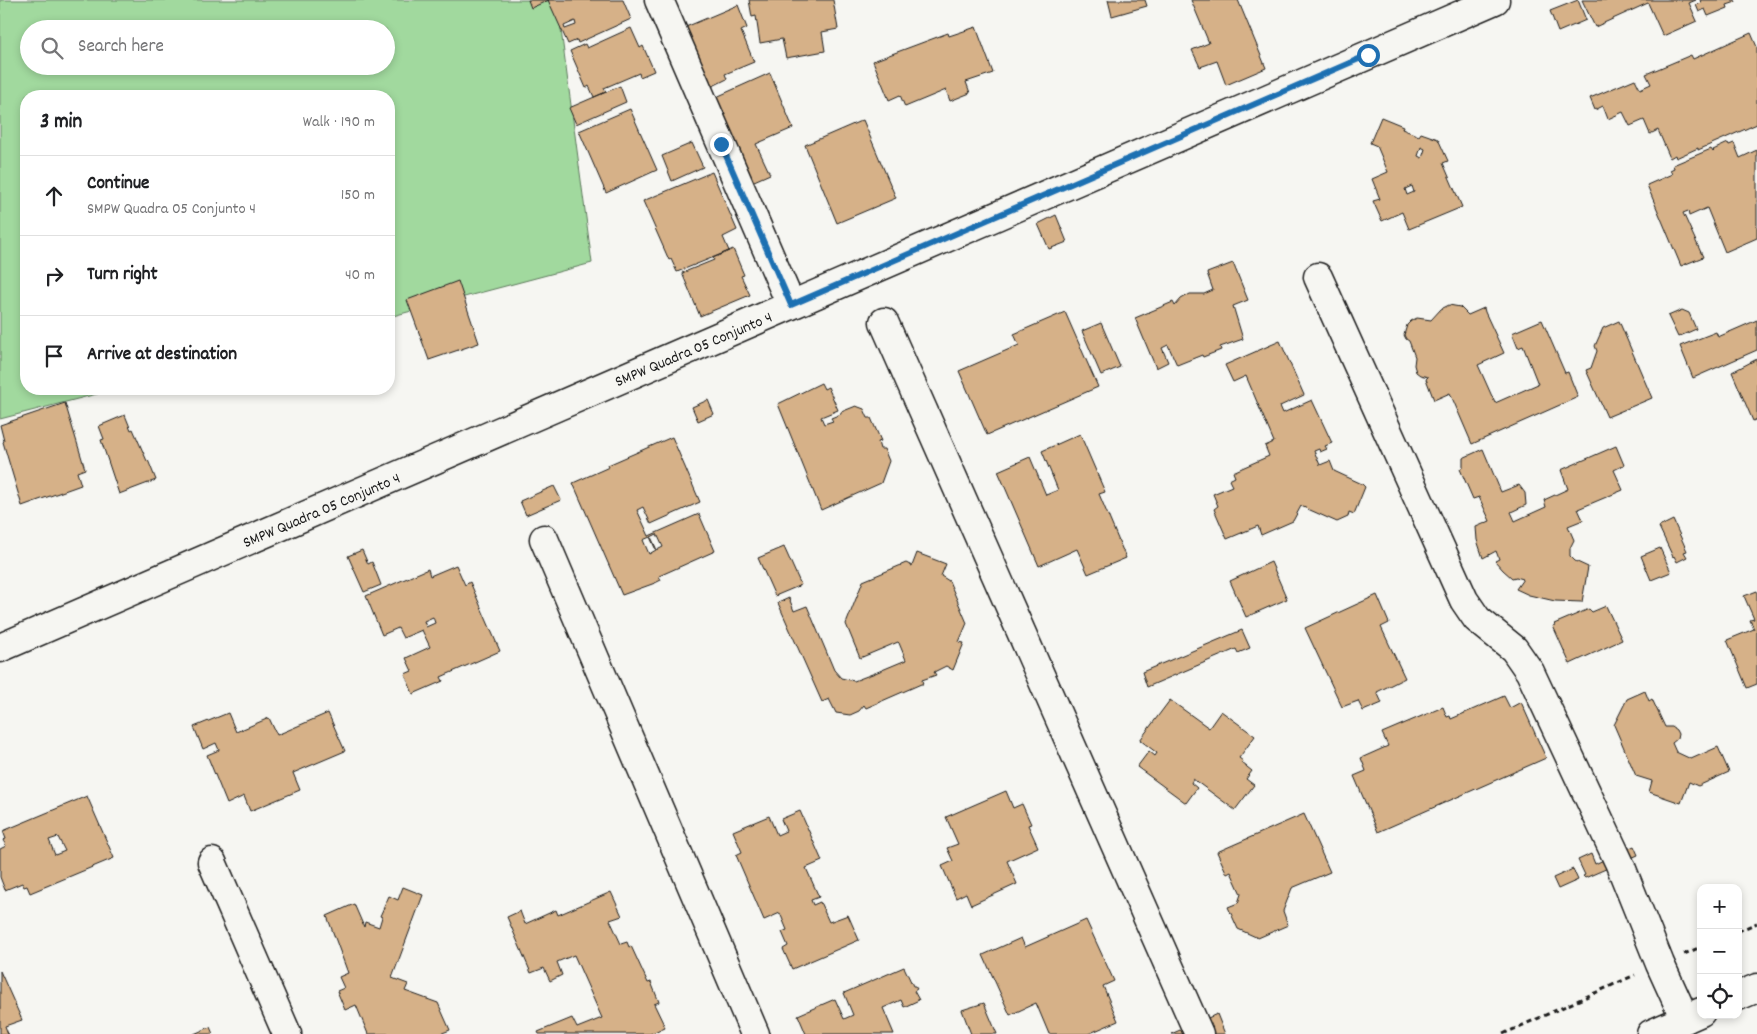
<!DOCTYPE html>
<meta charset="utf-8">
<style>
body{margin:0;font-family:Dekko,sans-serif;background:#f2f2f2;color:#202124}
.controls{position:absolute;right:15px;bottom:15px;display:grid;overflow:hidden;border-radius:10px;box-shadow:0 2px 8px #0003}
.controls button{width:45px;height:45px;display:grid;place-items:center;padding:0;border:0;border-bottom:1px solid #e0e0e0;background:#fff;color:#202124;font:25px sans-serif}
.stop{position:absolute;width:15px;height:15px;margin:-11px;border:4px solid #1f6fb2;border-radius:50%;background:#fff}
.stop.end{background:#1f6fb2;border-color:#fff;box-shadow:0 1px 5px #0008}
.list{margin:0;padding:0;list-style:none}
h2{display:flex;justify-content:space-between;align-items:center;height:65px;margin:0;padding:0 20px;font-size:21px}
h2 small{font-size:16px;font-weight:400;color:#757577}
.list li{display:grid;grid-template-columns:32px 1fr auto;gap:15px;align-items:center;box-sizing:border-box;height:80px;padding:0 20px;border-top:1px solid #e0e0e0}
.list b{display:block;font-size:19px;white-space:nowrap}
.list p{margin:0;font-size:16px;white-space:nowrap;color:#757577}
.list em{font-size:16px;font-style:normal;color:#757577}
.icon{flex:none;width:28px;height:28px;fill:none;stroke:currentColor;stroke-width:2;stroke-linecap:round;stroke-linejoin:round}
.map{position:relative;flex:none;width:1757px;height:1034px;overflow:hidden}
.search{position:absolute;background:#fff;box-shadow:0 2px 8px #0003;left:20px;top:20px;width:375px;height:55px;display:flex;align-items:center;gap:12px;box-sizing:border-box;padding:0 18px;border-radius:28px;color:#757577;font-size:19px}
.panel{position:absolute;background:#fff;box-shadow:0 2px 8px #0003;left:20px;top:90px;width:375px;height:305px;border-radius:20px}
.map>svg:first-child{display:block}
.green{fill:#a1d99e;stroke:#5e7a5d;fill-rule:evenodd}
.building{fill:#d6b188;stroke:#1c1c1c;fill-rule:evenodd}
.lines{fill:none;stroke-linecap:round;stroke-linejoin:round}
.minor-casing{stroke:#1c1c1c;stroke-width:31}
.tertiary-casing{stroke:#1c1c1c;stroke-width:31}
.path{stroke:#1c1c1c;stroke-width:3;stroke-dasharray:5 4;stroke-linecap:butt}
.minor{stroke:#f6f6f2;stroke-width:28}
.tertiary{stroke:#f6f6f2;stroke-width:28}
.route{stroke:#1f6fb2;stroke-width:6}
.labels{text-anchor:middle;stroke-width:4;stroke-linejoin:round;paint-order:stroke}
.street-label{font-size:16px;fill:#1c1c1c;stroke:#f6f6f2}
</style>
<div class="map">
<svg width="1757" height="1034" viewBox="0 0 1757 1034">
<rect width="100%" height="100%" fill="#f6f6f2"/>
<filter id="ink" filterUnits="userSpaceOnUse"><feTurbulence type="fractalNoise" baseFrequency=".02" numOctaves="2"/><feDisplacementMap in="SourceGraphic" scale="10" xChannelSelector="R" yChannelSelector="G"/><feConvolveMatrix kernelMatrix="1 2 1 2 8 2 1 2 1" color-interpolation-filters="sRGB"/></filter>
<g filter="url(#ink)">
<path class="green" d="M0 0H557L592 263 389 317V96H26V389H116L0 419ZM29 29H386V66H29Z"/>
<path class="building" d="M528 0H549L531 8Z
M548 0H623L631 19 578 43 577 40 568 44ZM575 21 576 25 565 29 564 26Z
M749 0H833L838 29 822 32 825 51 786 58 782 39 760 43 756 16 752 17Z
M1108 0H1145L1147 6 1112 16Z
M1191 0H1238L1266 68 1226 85 1217 61 1200 67 1192 50 1209 43Z
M1578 0 1586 20 1558 32 1550 11Z
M1582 0H1696L1689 3 1697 21 1663 36 1648 3 1595 27Z
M1700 0H1735L1736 2 1727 5 1728 8 1708 16 1705 9 1699 12 1696 5 1701 3Z
M738 5 747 28 741 31 754 62 725 74 727 79 707 89 681 29Z
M976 27 993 73 966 82 970 93 950 101 946 90 905 107 900 95 889 100 873 61 948 33 949 36Z
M631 28 640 48 643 46 654 71 640 77 639 73 604 88 606 92 594 97 589 86 586 88 570 51 585 44 587 48Z
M1751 33 1757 47V124L1698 150V148L1676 158 1675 155 1670 158 1658 130 1650 134 1644 120 1630 126 1623 112 1608 119 1603 106 1595 110 1590 98 1635 79 1640 89 1651 84 1646 74 1691 55 1693 59Z
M770 73 793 128 756 144 770 174 745 185 703 103Z
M620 86 626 102 576 124 569 108Z
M630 109 657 170 606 193 579 131Z
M1381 117 1403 126 1402 129 1419 136 1421 133 1438 139 1448 161 1443 163 1462 207 1409 229 1402 212 1382 221 1373 201 1380 199 1372 179 1388 172 1377 146 1370 143ZM1421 147 1425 149 1422 158 1418 156ZM1412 186 1414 192 1407 195 1405 189Z
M863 120 896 198 837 223 805 145Z
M692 143 703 167 672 181 662 156Z
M1728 143 1729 145 1734 143 1740 158 1757 150V238L1725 252 1707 208 1689 216 1688 211 1683 213 1703 257 1681 266 1647 185 1672 174 1670 170 1674 168 1673 165 1711 149 1713 152 1714 151 1713 150Z
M712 172 737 230 723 237 729 251 677 272 671 259 669 260 643 201Z
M1056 215 1067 242 1049 249 1038 224Z
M733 249 744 275 741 276 750 295 700 316 682 273 714 260 713 258Z
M1233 263 1248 300 1233 306 1243 339 1220 347 1221 350 1203 357 1202 355 1177 365 1168 345 1162 348 1168 362 1156 368 1135 318 1173 302 1175 306 1181 299 1190 294H1204L1213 290 1207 273Z
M458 281 479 343 429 360 407 300Z
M1449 305 1460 307 1468 315 1484 308 1485 312 1504 353 1478 365 1495 403 1538 384 1523 346 1518 348 1512 333 1542 320 1565 373 1568 372 1578 397 1472 444 1450 393 1434 400 1426 379 1428 377 1420 375 1416 372 1414 365 1415 357 1409 341 1406 339 1404 335 1407 325 1411 321 1417 318 1431 320 1441 309Z
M1682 310 1689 313 1696 329 1678 337 1668 316Z
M1065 312 1098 387 987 435 959 371 1019 345 1014 334Z
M1757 320V350L1693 378 1680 346 1716 332 1718 337Z
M1619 321 1652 398 1607 417 1586 370 1591 368 1597 351 1595 346 1603 328Z
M1101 323 1120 367 1101 375 1082 331Z
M1280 341 1304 395 1280 406 1283 413 1312 400 1332 443 1325 446 1327 449 1320 452 1319 449 1314 451 1320 465 1330 461 1334 471 1362 484 1365 487 1354 514 1349 512 1348 517 1337 522 1301 506 1293 521 1261 535 1258 526 1227 539 1214 509 1218 506 1213 494 1232 486 1229 480 1235 477 1233 472 1269 456 1265 446 1274 442 1246 376 1233 382 1225 365Z
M1757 359V419L1753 421 1732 372Z
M821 383 824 389 828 387 838 410 821 417 824 424 833 421 831 418 841 414V412L856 406 864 409 868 418H871L881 441 878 442 880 449H884L889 461 881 483 821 510 778 404Z
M708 400 714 414 698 421 692 407Z
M65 403 85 469 77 472 81 485 22 506 3 442 4 441 0 425Z
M125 415 131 430 133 429 147 461 148 460 156 480 119 494 101 440 104 439 99 426Z
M1080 434 1105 492 1099 494 1126 558 1088 574 1077 549 1039 566 998 471 1030 457 1046 495 1058 490 1042 451Z
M672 437 700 502 651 524 643 507 637 510 649 536 699 514 715 551 659 576 661 580 655 583 622 595 573 483 609 467 608 465ZM657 534 663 547 657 550 651 537ZM650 537 656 550 649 554 643 540Z
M1616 446 1624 465 1614 470 1623 490 1578 509 1583 520 1568 526 1574 540 1570 548V556L1575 561 1588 567 1582 602 1555 601 1529 595 1516 589 1523 579 1516 577 1512 578 1503 570 1495 561 1499 559 1496 551 1483 558 1477 540 1476 527 1490 521 1479 497 1473 499 1460 469 1463 467V458L1483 449 1501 492 1519 485 1525 493 1526 505 1511 512 1515 521 1546 507 1544 500 1568 489 1561 470Z
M554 486 561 500 526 515 520 501Z
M1673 520 1687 551 1684 552 1687 557 1677 562 1674 556 1673 557 1659 527Z
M784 547 801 585 775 596 758 558Z
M1660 548 1671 572 1651 580 1641 556Z
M362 550 368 564 372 562 381 585 364 592 348 556Z
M917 553 946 564 941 576 949 581 967 623 959 642 964 643 953 670 946 666 934 672 936 675 922 680 923 684H921L866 708 864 705 859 711 850 715 836 713 829 699 822 702 778 603 789 598 794 611 807 606 834 670 841 678 854 681 875 673 906 660 899 643 898 642 860 658 846 624 863 581 906 563 912 566Z
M1271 562 1287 599 1246 617 1230 581Z
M456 565 465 585 470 582 500 651 441 677 443 681 413 694 405 674 412 671 406 658 430 647 422 630 403 638 398 628 382 635 366 596 428 569 430 576ZM433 617 435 623 426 627 424 621Z
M1757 591V684L1747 688 1727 640 1754 629 1750 620 1754 619 1744 596Z
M1377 595 1389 623 1381 627 1405 678 1377 692 1382 703 1363 711 1358 701 1342 707 1305 628Z
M1606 606 1622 640 1570 664 1553 626 1555 625 1554 624 1589 609 1592 612Z
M1242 630 1250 648 1238 653 1236 649 1147 687 1142 672Z
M1645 691 1649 701 1652 699 1665 727H1672L1676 730 1678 734 1677 739 1672 743 1676 752 1691 759 1718 747 1729 772 1698 786 1689 782 1681 803 1649 792 1652 781 1636 776 1614 725 1627 699Z
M1504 696 1510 708 1521 702 1546 758 1378 832 1354 776 1366 771 1361 758 1388 746 1382 733 1443 707 1447 717 1450 716 1451 719Z
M1170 700 1209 728 1221 711 1255 736 1239 758 1243 761 1242 763 1252 771 1246 779 1254 785 1235 810 1193 779 1191 783 1197 788 1186 803 1137 767 1149 751 1155 756 1157 753 1140 740Z
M228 713 236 732 269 718 277 735 328 713 345 751 293 773 300 790 250 811 244 796 227 804 207 755 219 750 216 743 203 749 194 727Z
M1006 791 1013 808 1022 804 1031 824 1028 825 1038 847 1007 861 1017 884 971 905 966 893 956 898 942 866 953 861 947 848 958 844 946 817Z
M87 796 114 858 30 893 27 886 24 887 22 883 5 890 0 877V849L6 846 3 840 6 839 3 831ZM58 837 65 851 55 855 49 840Z
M800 811 822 861 806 868 819 897 811 900 813 905 820 902 829 922 848 915 859 940 792 969 783 949 788 946 782 932 787 930 780 913 764 920 736 855 742 852 733 831 769 816 777 835 786 831 781 819Z
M1304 814 1330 872 1292 888 1283 911 1288 925 1258 938 1238 929 1228 907 1238 903 1241 894 1231 872 1227 874 1217 852Z
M1634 846 1638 855 1585 878 1583 876 1585 875 1578 860 1591 854 1595 864Z
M1573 869 1578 880 1558 889 1553 878Z
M403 887 423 895 392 978 408 984 405 991 438 1003 450 1030 440 1034H368L356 1005 345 1010 337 991 344 988 339 977 348 973 327 916 354 904 364 927 365 922 379 927 382 917 380 916 389 896 398 900Z
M611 892 622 916 610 920 621 944 627 942 629 947 631 946 648 983 651 982 659 1002 654 1004 665 1027 650 1034H539L538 1032 572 1018 577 1028 602 1018 574 955 557 962 562 975 550 981 544 968 531 973 507 917 520 911 525 924 556 910 558 915Z
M1086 920 1114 981 1103 986 1118 1021 1088 1034H1049L1036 1003 1010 1015 983 955 1021 938 1025 947Z
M904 967 913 986H915L917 989 914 991 919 1000 904 1007 901 1000 883 1008 894 1034H806L798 1015 835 999 844 1019 853 1015 844 993Z
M0 971 22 1020 5 1026 8 1034H0Z
M984 1003 997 1034H971L962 1010Z
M1217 1014 1225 1034H1171Z
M210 1027 213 1034H194Z"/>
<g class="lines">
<g class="minor-casing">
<path id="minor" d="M659 0 791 305
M1318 277 1464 600 1477 619 1514 649 1530 672 1619 862 1660 964 1685 1019
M884 322 1199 1034
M544 539 755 1034
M0 648 1495 0
M212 862 287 1034"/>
</g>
<g class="tertiary-casing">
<path id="tertiary" d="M1738 996 1757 988
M1651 1034 1701 1012"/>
</g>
<path class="path" d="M1738 931 1757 923
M1684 954 1701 947
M1503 1034 1635 975"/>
<use href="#minor" class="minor"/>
<use href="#tertiary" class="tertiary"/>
</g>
</g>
<g class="lines" filter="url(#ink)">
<path class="route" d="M721 144 791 305 1368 55"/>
</g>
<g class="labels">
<g class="street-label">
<text transform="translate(693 348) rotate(-23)" y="6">SMPW Quadra 05 Conjunto 4</text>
<text transform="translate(321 509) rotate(-23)" y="6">SMPW Quadra 05 Conjunto 4</text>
</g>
</g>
</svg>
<div class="controls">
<button>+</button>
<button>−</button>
<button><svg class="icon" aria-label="locate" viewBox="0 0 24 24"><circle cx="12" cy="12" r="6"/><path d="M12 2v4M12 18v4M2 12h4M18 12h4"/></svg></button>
</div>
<div class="stop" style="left:1368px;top:55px"></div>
<div class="stop end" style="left:721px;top:144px"></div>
<div class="search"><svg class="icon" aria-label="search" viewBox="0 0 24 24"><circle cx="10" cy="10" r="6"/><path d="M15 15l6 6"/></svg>Search here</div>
<section class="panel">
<h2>3 min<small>Walk · 190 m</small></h2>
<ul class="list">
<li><svg class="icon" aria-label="ahead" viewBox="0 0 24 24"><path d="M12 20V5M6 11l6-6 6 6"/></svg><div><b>Continue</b><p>SMPW Quadra 05 Conjunto 4</p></div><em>150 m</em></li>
<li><svg class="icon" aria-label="right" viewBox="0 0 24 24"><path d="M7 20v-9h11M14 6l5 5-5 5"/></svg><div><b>Turn right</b></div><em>40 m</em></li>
<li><svg class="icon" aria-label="arrive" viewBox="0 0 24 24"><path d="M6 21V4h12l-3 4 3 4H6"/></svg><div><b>Arrive at destination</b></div></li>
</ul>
</section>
</div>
